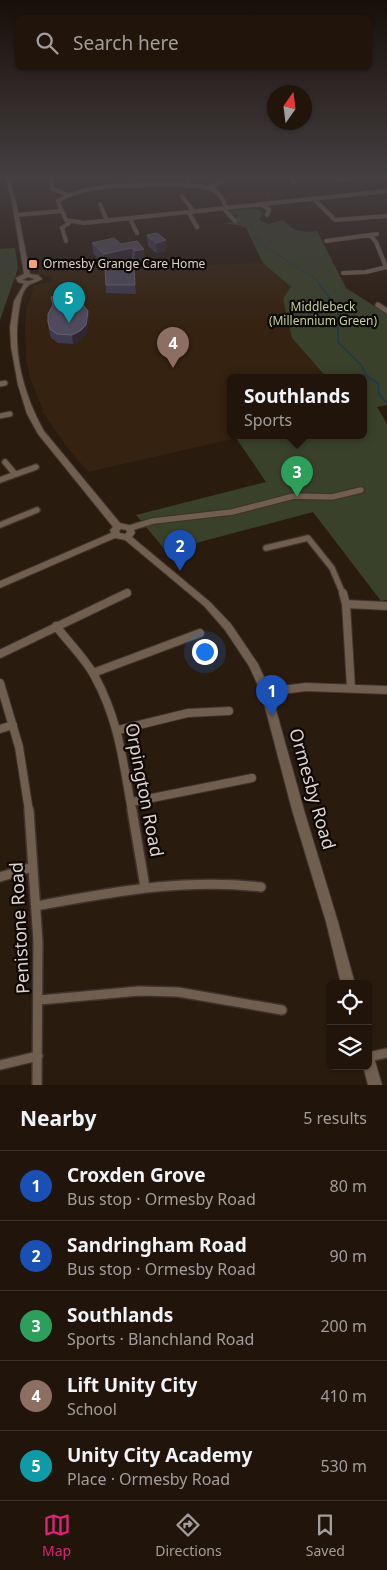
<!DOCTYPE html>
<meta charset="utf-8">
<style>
body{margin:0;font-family:"Noto Sans",sans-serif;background:#281d14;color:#f1f3f6}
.controls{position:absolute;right:15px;bottom:15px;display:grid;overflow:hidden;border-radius:8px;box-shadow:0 1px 4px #0004}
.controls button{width:45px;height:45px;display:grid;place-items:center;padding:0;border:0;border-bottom:1px solid #3d332c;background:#20140b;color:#f1f3f6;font:25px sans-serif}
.compass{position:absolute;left:267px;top:85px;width:45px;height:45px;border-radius:50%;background:#20140b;box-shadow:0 1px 4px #0004;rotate:14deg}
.you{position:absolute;left:204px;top:651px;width:18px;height:18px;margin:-12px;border:4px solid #fff;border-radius:50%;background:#1a73e8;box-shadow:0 0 0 8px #1a73e833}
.badge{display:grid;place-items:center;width:32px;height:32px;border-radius:50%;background:#db2777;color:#fff;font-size:16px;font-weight:700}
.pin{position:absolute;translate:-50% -41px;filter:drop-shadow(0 1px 2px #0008)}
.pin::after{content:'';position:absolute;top:26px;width:18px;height:15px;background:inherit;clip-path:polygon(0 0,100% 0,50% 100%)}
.popup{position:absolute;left:227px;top:374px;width:140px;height:65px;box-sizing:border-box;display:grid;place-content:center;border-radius:8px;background:#20140b;filter:drop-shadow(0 1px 4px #0005);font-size:16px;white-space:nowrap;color:#a29e9d}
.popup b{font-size:19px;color:#f1f3f6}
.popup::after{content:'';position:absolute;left:50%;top:100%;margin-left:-10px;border:10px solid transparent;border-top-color:#20140b}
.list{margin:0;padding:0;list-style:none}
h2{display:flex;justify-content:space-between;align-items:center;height:65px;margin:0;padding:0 20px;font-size:21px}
h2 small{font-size:16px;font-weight:400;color:#a29e9d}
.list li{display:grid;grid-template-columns:32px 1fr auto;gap:15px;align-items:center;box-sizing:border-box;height:70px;padding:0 20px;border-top:1px solid #3d332c}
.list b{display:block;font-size:19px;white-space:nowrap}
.list p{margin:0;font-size:16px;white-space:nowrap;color:#a29e9d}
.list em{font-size:16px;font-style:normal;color:#a29e9d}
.icon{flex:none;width:28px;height:28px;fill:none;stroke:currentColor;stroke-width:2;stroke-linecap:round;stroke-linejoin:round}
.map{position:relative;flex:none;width:387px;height:1085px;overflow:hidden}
.search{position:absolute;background:#20140b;box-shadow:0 1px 4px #0004;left:15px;right:15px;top:15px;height:55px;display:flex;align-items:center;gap:12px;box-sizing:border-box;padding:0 18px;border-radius:8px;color:#a29e9d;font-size:19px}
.sheet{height:415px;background:#20140b}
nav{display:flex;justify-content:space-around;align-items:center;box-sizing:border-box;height:70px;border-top:1px solid #3d332c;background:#20140b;font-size:14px;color:#a29e9d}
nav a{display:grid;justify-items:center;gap:2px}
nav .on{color:#db2777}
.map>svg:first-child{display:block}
.built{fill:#352210}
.green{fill:#3a412b}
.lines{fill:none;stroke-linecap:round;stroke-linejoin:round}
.stream-far1{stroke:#1f3b49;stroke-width:1}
.stream{stroke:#1f3b49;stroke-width:2}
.street-far4-casing{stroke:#3f332d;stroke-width:5}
.street-far3-casing{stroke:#3f332d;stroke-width:7}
.street-far2-casing{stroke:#3f332d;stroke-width:8}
.street-far1-casing{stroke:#3f332d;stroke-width:10}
.street-casing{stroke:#3f332d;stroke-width:12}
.secondary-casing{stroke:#3f332d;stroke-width:2}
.street-far4{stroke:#705e4f;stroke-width:4}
.street-far3{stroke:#705e4f;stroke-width:5}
.street-far2{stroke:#705e4f;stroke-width:5.5}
.street-far1{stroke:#705e4f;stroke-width:8}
.street{stroke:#705e4f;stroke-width:9}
.secondary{fill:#705e4f;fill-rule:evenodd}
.wall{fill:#3e3a4f}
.shaded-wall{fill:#2f2630}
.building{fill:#4f4a5d;stroke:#66606e}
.poi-dot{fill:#f0a278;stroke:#0e0804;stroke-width:2}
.labels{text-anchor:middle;stroke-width:4.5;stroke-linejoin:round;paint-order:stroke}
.far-poi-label{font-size:12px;fill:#ded4cc;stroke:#0e0804;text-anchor:start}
.far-park-label{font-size:12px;fill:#c0d29e;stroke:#0e0804}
.near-street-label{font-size:18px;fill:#ded4cc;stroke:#0e0804}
</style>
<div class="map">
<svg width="387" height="1085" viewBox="0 0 387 1085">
<rect width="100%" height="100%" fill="#2a1b0f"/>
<path class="built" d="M263 263 291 287 292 338 327 378H231V436H246L88 472 64 443 42 411 43 410 30 378 26 359 25 324 27 307 34 285 52 282V277L38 274 37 270Z"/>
<path class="green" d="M252 208 260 210 262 215 259 220 269 224 283 220C291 231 305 233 317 231L346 288 387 314V405L377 407 387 424V600L381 601 313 512 166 551 136 515 266 482 236 438 246 436H363V378H327L292 338 283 299 291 287 263 263 246 228 238 225 226 224 239 220 234 219 238 215H231L229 211Z
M15 248 18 268 0 320V249Z"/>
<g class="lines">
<path class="stream-far1" d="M268 176 266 187 268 190 265 194 270 197 250 210 256 215 250 224 261 244 316 279 320 285"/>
<path class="stream" d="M319 284 338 308V342L362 366 365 375 378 383 379 394 387 403"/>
<g class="street-far4-casing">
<path id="street-far4" d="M49 176 53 189 66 194
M187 176V186
M294 176 292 179 294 183
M332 176 337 179 364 177
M185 185C207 187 219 185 226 208L84 223 66 220 58 201C90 181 148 185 185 185Z
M210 187 222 182V176
M182 196 194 212
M313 198 335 220 387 216
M100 204 107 221
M262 204 269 210 267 215
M226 208 387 191
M224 209 235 221
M189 213 197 227
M16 215 61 211
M130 219 137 233
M370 235 376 242 386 267
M66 241 62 228 70 222
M326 241 377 234
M343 273 366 272 387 267"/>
</g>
<g class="street-far3-casing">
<path id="street-far3" d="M378 305 387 311
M0 384 5 383
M0 416 10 414"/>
</g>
<g class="street-far2-casing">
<path id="street-far2" d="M5 462 15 474
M0 480 36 467
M0 525 37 510
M130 528 153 521 232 512 294 496 332 497 361 490
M266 548 308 538 332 568 343 594
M125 594 127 593"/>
</g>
<g class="street-far1-casing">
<path id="street-far1" d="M343 593 346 604 351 688
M346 604 387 606
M56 626C68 642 84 657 94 675 119 720 123 762 132 811
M0 654 127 593
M93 673 200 633
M0 683 19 747 29 811
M266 692 306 687 387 690
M0 729 13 725
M118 730 188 713 229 711
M132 802 252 778"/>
</g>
<g class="street-casing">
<path id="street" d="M29 810 38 942 37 1085
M132 810 145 887
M0 877 33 867
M36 906C113 892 183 878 261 887
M40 1000 139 991 178 992 282 1010
M368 1057 387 1053
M0 1065 38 1056"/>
</g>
<g class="secondary-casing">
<path id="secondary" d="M5 176H9L16 202 30 274 38 275 42 279C38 282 31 283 28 286 22 291 20 303 19 311 12 352 24 395 44 431L120 523 133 526 135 533 132 537 210 602 231 624 258 664 271 692 304 810 338 922 355 984H341L326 922 292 810 261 692 249 666 225 630 204 606 125 540 115 538 0 588V581L111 533 110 530 113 527 38 434 27 414 18 385 11 347 10 327 14 301 24 284 18 282 16 278 24 274 12 202ZM28 277 35 279 29 281 22 280ZM121 529 126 530 127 532 125 534 120 533 119 531Z
M368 1052 373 1054 382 1085H368L363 1066H368Z"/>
</g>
<use href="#street-far4" class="street-far4"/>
<use href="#street-far3" class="street-far3"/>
<use href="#street-far2" class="street-far2"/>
<use href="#street-far1" class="street-far1"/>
<use href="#street" class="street"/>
<use href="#secondary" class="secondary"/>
</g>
<path class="wall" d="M147 235 166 251 156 253 148 246Z
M137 241 145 259 135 262 132 259 104 265 93 253 92 243 121 244Z
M134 268 136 294 106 293 105 269Z
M65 292 66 299 88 311 89 320 86 334 81 340 73 344 58 343 51 338 49 331 48 322 53 306 51 297 58 296Z"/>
<path class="shaded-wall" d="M166 240V251L156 253V243Z
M132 248V259L104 265V254Z
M144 249 145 259 135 262V251Z
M88 311 89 320 86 334 81 340 73 344 72 335Z"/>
<path class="building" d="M157 233 166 240 156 243 147 235Z
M114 238 121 244 137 241 144 249 135 251 132 248 104 254 92 243Z
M134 268 135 285H106L105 269Z
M59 292H65L64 299 80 301 88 311 86 325 80 331 72 335 57 334 50 329 48 322V314L53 305 51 297 58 296Z"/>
<linearGradient id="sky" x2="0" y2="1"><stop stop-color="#170f08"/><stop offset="0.54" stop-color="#443f42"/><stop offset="1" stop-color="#443f42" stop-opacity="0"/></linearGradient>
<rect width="387" height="328" fill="url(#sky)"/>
<rect class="poi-dot" x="28" y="259" width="10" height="10" rx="2.5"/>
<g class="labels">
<g class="far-poi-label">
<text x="43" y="268">Ormesby Grange Care Home</text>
</g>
<g class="far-park-label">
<text x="323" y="311">Middlebeck<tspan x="323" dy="14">(Millennium Green)</tspan></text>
</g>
<g class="near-street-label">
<text transform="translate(312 789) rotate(74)" y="6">Ormesby Road</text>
<text transform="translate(144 790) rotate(79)" y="6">Orpington Road</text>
<text transform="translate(20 928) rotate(-93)" y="6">Penistone Road</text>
</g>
</g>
</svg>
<div class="controls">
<button><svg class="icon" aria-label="locate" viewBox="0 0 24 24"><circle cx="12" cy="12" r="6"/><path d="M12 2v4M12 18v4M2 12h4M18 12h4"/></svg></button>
<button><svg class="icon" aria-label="layers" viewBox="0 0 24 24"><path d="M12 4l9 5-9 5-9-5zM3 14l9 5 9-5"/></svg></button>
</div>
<svg class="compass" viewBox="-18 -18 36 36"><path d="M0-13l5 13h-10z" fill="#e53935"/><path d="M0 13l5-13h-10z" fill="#a29e9d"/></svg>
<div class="you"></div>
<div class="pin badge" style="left:272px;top:716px;background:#1a4fb4">1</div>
<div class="pin badge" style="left:180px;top:571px;background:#1a4fb4">2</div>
<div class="pin badge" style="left:297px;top:497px;background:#2e9e5b">3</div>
<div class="popup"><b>Southlands</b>Sports</div>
<div class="pin badge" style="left:173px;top:368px;background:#8d6e63">4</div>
<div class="pin badge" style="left:69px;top:323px;background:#0f9aa8">5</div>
<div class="search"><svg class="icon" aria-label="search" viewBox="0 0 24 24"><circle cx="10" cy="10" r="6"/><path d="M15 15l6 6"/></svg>Search here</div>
</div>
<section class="sheet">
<h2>Nearby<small>5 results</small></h2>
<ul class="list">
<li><span class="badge" style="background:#1a4fb4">1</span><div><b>Croxden Grove</b><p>Bus stop · Ormesby Road</p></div><em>80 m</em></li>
<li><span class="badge" style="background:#1a4fb4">2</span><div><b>Sandringham Road</b><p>Bus stop · Ormesby Road</p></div><em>90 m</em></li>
<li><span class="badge" style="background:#2e9e5b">3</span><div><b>Southlands</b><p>Sports · Blanchland Road</p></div><em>200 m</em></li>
<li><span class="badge" style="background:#8d6e63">4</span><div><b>Lift Unity City</b><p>School</p></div><em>410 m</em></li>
<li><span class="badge" style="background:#0f9aa8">5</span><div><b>Unity City Academy</b><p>Place · Ormesby Road</p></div><em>530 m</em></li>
</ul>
</section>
<nav>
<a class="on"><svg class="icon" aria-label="map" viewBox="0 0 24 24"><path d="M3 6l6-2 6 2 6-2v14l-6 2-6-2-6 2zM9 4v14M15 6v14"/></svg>Map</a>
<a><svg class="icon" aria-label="directions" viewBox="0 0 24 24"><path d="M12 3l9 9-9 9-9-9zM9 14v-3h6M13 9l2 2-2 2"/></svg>Directions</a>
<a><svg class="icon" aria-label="saved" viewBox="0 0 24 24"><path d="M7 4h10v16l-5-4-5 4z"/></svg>Saved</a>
</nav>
